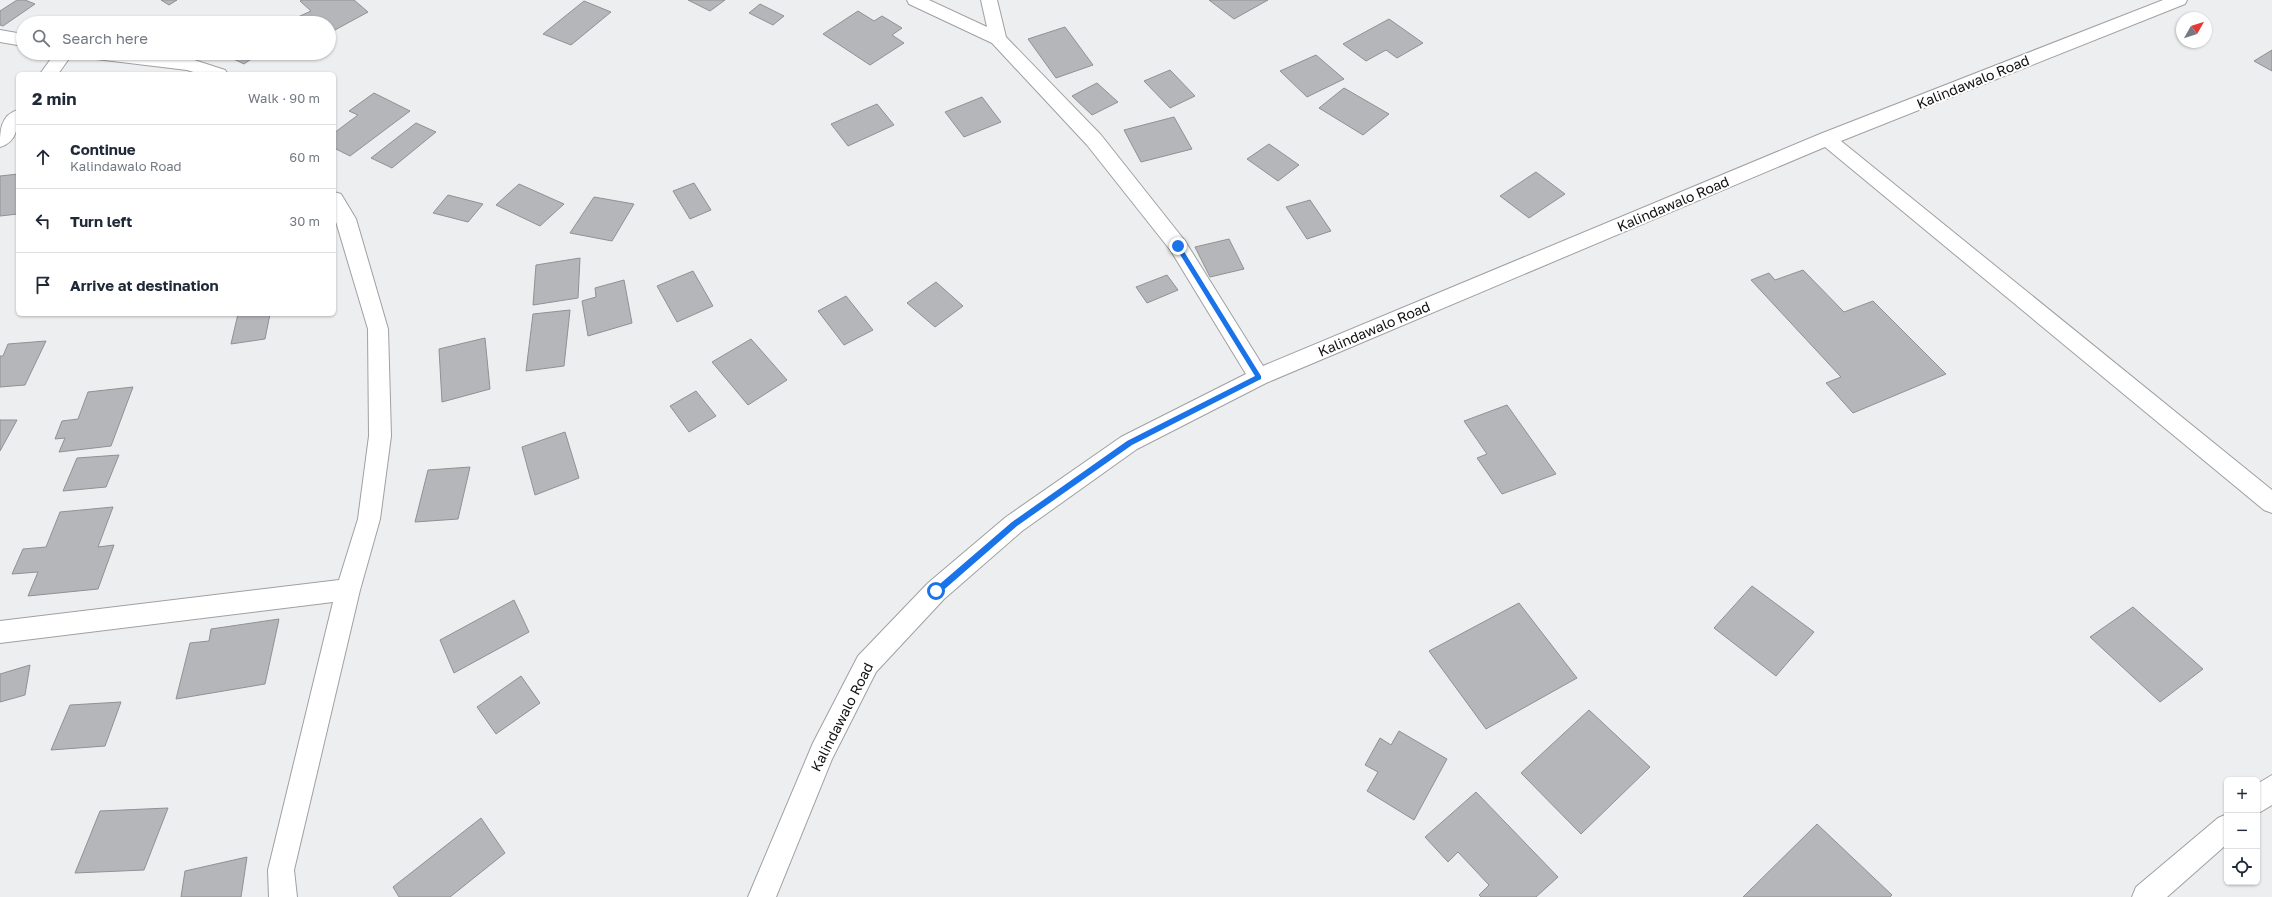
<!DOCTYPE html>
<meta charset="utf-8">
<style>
body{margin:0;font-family:"Golos Text",sans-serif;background:#f2f2f3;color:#1f2937}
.controls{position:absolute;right:12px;bottom:12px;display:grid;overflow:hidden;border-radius:6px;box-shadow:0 1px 3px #0004}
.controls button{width:36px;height:36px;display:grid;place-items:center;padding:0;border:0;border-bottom:1px solid #e0e1e3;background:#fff;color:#1f2937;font:20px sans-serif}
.compass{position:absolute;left:2176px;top:12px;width:36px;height:36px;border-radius:50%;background:#fff;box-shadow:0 1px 3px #0004;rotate:51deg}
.stop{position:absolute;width:12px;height:12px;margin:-9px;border:3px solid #1a73e8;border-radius:50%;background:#fff}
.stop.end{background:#1a73e8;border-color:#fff;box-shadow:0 1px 4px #0008}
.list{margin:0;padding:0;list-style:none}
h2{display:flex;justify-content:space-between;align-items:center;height:52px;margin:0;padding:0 16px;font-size:17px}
h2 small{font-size:13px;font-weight:400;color:#747a83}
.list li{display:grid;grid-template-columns:26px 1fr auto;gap:12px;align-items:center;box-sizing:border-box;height:64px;padding:0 16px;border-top:1px solid #e0e1e3}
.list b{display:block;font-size:15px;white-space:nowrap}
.list p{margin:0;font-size:13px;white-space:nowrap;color:#747a83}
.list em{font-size:13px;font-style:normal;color:#747a83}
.icon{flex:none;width:22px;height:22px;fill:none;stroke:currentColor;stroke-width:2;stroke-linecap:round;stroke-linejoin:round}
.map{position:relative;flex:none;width:2272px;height:897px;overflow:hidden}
.search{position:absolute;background:#fff;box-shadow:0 1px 3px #0004;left:16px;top:16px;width:320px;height:44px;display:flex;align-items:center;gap:10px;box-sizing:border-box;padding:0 14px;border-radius:22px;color:#747a83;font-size:15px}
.panel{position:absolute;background:#fff;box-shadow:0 1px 3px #0004;left:16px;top:72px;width:320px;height:244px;border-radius:6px}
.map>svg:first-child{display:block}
.building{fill:#b5b6b9;stroke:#909193}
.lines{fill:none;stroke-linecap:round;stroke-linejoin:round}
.minor-casing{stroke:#a0a0a3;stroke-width:2}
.minor{fill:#fff;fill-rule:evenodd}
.route{fill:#1a73e8}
.labels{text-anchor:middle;stroke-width:4;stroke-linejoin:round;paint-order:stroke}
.street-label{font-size:14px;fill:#111112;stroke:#fff}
</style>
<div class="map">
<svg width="2272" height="897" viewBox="0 0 2272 897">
<rect width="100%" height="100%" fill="#edeef0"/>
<path class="building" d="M17 0H25L35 4 3 26 0 25V11Z
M161 0H177L169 5Z
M302 0H354L368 12 333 31 329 27V23L322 21 305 23 298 17 311 11 300 1Z
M688 0H725L710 11Z
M1209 0H1268L1234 19Z
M584 1 611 12 571 45 543 34Z
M760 4 784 16 773 25 749 13Z
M858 11 874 21 882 16 902 28 892 35 904 43 870 65 823 34Z
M1389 19 1423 43 1397 58 1386 50 1366 61 1343 44Z
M1065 27 1093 65 1056 78 1028 39Z
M2272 50V71L2254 61Z
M221 53H260L244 64Z
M1316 55 1344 79 1307 97 1280 71Z
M1170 70 1195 96 1170 108 1144 81Z
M1097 83 1118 102 1092 115 1072 96Z
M1344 88 1389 114 1363 135 1319 108Z
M374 93 410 111 350 156 334 148V133L358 115 349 111Z
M982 97 1001 122 964 137 945 112Z
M877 104 894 125 848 146 831 124Z
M1174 117 1192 149 1141 162 1124 130Z
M416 123 436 132 392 168 371 158Z
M1269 144 1299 165 1278 181 1247 159Z
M1536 172 1565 194 1529 218 1500 196Z
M18 174V214L0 216V176Z
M694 183 711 210 690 219 673 191Z
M519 184 564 204 540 226 496 205Z
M448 195 483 204 468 222 433 213Z
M594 197 634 204 612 241 570 233Z
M1310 200 1331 231 1307 239 1286 207Z
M1229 239 1244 269 1210 277 1195 247Z
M580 258 578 298 533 305 536 265Z
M1803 270 1844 312 1873 301 1946 374 1853 413 1826 383 1841 377 1751 280 1769 273 1775 280Z
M693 271 713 306 677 322 657 286Z
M1167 275 1178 290 1147 303 1136 287Z
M624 280 632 323 588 336 582 301 596 297 595 288Z
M936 282 963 306 935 327 907 303Z
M846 296 873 330 844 345 818 311Z
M570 310 564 366 526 371 533 314Z
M238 314H270L265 339 231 344Z
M485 338 490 389 442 402 439 349Z
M751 339 787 380 748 405 712 362Z
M46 341 25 385 0 387V356H3L8 344Z
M133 387 111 446 59 452 65 438 55 439 62 421 78 419 88 392Z
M696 391 716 416 689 432 670 406Z
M1507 405 1556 474 1502 494 1477 458 1487 454 1464 421Z
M0 420H17L0 451Z
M565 432 579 478 535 495 522 447Z
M119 455 106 487 63 491 77 458Z
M470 467 458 519 415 522 428 470Z
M113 507 98 547 114 545 98 589 28 596 38 572 12 574 23 549 46 547 60 512Z
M1752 586 1814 632 1776 676 1714 628Z
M514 600 529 632 454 673 440 640Z
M1519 603 1577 678 1486 729 1429 651Z
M2133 607 2203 669 2160 702 2090 637Z
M279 619 265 684 176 699 190 643 209 641 211 629Z
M30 665 25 695 0 702V674Z
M521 676 540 703 496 734 477 707Z
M121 702 105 746 51 750 70 705Z
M1589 710 1650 767 1581 834 1521 773Z
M1399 731 1447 759 1414 820 1367 791 1378 772 1365 765 1380 738 1391 745Z
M1476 792 1558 877 1536 897H1481L1479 895 1489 885 1458 852 1448 862 1425 837Z
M168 808 144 870 75 873 100 811Z
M481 818 505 853 450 897H399L393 887Z
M1817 824 1892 895 1890 897H1743Z
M247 857 241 897H181L185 871Z"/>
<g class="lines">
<g class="minor-casing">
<path id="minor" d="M907 0H929L987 27 981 0H997L1006 37 1101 135 1185 241 1263 366 1820 134 2163 0H2187L2185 4 1841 141 2272 490V513L2264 510 1825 147 1266 383 1137 449 1022 531 944 599 876 672 832 759 776 897H748L813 743 858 656 928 583 1006 517 1121 437 1246 374 1171 251 1087 145 992 43 909 4Z
M0 30 23 34V46L0 42Z
M55 53H73L58 74H40Z
M87 53H145L188 58 225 70 228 74H200L187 70 96 59 90 57Z
M18 110C18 125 18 142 0 147 0 132 0 115 18 110Z
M334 192 341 194 356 219 388 329 391 436 380 519 360 590 294 870 297 897H269L268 870 333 602 0 643V621L339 580 358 519 369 436 368 329 334 215Z
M2272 775V805L2257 814V784Z
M2227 814V844L2167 897H2132L2136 887 2218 818Z"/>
</g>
<use href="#minor" class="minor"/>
</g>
<path class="route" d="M1176 245H1180L1261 376V379L1132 445 1017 526 939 594H934V589L1012 522 1127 441 1255 376 1176 248Z"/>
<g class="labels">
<g class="street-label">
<text transform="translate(1973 82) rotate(-22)" y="5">Kalindawalo Road</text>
<text transform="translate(1673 204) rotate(-23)" y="5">Kalindawalo Road</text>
<text transform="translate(1374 329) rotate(-23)" y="5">Kalindawalo Road</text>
<text transform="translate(842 717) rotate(-63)" y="5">Kalindawalo Road</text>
</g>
</g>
</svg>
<div class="controls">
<button>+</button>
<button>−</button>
<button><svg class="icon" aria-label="locate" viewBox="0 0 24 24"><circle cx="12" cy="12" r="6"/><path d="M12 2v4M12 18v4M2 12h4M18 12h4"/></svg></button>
</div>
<svg class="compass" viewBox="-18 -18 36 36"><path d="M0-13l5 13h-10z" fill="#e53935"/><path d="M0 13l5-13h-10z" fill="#747a83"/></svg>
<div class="stop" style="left:936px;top:591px"></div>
<div class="stop end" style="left:1178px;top:246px"></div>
<div class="search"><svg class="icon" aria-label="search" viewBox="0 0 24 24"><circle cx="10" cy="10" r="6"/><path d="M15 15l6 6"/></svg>Search here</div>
<section class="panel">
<h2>2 min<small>Walk · 90 m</small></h2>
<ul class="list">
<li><svg class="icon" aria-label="ahead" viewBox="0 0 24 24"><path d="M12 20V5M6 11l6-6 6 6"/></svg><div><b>Continue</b><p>Kalindawalo Road</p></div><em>60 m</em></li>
<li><svg class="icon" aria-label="left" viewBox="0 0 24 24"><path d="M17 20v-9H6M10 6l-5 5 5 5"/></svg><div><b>Turn left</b></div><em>30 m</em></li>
<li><svg class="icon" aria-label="arrive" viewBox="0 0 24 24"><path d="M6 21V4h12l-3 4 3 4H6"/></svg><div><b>Arrive at destination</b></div></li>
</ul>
</section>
</div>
